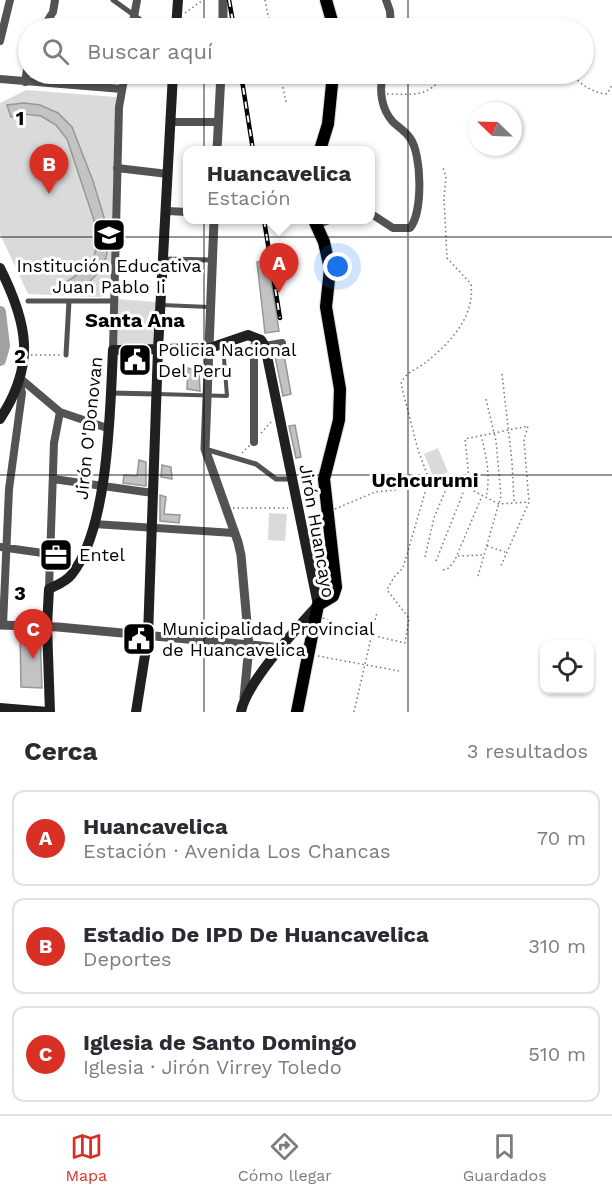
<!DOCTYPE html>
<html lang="es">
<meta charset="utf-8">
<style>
body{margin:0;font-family:"Work Sans",sans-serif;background:#f7f7f7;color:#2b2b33}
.controls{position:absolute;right:18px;bottom:18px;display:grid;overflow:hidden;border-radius:12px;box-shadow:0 2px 4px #0004}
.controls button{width:54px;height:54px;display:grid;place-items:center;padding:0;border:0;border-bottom:2px solid #e1e1e2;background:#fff;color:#2b2b33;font:30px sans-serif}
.compass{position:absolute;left:468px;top:102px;width:54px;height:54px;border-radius:50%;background:#fff;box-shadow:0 2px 4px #0004;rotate:293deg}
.you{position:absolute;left:338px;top:267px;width:21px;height:21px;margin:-15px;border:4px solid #fff;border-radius:50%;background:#1a73e8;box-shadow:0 0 0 9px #1a73e833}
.badge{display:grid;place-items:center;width:39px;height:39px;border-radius:50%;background:#d93025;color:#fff;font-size:20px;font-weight:700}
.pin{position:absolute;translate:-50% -50px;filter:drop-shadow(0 2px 3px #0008)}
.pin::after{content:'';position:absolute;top:32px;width:21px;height:18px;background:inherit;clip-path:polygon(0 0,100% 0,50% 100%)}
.popup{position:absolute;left:183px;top:146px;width:192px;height:78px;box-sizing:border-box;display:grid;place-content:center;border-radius:12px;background:#fff;filter:drop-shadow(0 2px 4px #0005);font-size:20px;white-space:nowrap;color:#7c7c81}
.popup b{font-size:22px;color:#2b2b33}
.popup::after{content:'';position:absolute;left:50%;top:100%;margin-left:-12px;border:12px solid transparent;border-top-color:#fff}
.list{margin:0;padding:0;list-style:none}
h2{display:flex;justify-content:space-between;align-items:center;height:78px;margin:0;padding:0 24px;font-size:26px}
h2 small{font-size:20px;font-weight:400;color:#7c7c81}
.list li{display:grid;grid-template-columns:39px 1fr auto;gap:18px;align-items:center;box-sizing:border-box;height:96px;margin:0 12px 12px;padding:0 12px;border:2px solid #e1e1e2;border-radius:12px}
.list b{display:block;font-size:22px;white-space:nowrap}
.list p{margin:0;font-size:20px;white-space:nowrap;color:#7c7c81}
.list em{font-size:20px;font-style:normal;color:#7c7c81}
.icon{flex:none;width:33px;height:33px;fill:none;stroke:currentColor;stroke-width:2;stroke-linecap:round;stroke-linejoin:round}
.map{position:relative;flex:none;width:612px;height:712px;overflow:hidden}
.search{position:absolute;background:#fff;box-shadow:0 2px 4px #0004;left:18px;right:18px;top:18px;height:66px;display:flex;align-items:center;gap:15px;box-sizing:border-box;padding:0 21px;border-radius:33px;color:#7c7c81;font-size:22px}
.sheet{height:402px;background:#fff}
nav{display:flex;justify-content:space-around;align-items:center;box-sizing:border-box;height:84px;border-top:2px solid #e1e1e2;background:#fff;font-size:16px;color:#7c7c81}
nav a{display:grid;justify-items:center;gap:3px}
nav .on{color:#d93025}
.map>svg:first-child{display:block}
.green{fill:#dadada}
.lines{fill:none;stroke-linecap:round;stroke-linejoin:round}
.river{stroke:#a1a1a1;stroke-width:12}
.building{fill:#c3c3c3;stroke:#979797;stroke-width:1.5}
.trunk-casing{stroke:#dbdbdb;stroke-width:14}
.path{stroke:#757575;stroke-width:1.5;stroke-dasharray:1.5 3;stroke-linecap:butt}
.service{stroke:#535353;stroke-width:4}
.pedestrian{stroke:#535353;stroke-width:5}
.minor{stroke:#535353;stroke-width:8}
.tertiary{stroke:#535353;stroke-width:9}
.secondary{stroke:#202020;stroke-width:10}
.trunk{stroke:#000;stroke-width:12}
.rail-casing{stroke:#000;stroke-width:4.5}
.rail{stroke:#fff;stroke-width:2;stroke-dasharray:7;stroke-linecap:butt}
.grid{fill:none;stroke:#000;stroke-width:1.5;stroke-opacity:0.55}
.labels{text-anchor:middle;stroke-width:6;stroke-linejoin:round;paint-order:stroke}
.poi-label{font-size:18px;fill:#000;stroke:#fff;text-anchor:start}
.street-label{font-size:18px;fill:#000;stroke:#fff}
.neighbourhood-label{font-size:20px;font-weight:bold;fill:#000;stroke:#fff}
.grid-label{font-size:20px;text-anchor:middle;font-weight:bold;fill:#000;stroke:#fff;stroke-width:6;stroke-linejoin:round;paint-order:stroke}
</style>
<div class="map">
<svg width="612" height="712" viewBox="0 0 612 712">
<rect width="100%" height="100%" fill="#fff"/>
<path class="green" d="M26 90 116 97 111 282 106 294 100 297 28 294 0 234V103Z
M117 299 156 302 155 345 117 344Z
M438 448 448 472 434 478 424 454Z
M269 513 287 514 285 541 268 540Z"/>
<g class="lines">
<path class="river" d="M0 312 4 346 0 360"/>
</g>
<path class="building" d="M24 103 40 105 58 113 72 127 93 181 110 237 106 258 96 275 85 286 69 293 66 282 86 269 94 256 99 239 93 217 67 139 56 125 41 116 24 114 11 117 7 105Z
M268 260 279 331 265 333 257 262Z
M283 349 291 394 283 396 274 351Z
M188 368 199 372 200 391 187 389Z
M295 425 301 457 296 458 289 426Z
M139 460 146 462V486L123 483 124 475 137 476Z
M162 465 171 467 172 479 161 477Z
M160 495 166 497 164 514 180 515 179 523 160 521Z
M20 632 40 633 42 688 21 687Z"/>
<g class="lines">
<g class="trunk-casing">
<path id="trunk" d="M326 0 334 28
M320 150 328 124 333 74
M297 712 318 605 333 596 336 587 324 479 339 420 340 389 326 307 330 269 324 242 314 220"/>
</g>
<path class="path" d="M265 0 271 28
M185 13 203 0
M280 74 286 102
M571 74C582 85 591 92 607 94L612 85
M388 81 432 79
M387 94C416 94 427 98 445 74
M31 355H60
M502 374 512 462 514 501
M261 433 272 421
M481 435C486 455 491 477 486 497
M242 453 250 445
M432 487 418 450 401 384C405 372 416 370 425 363 450 343 475 317 471 284L447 258 444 198 446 177 443 167
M233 508H288
M335 509 375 492 451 484 462 485 499 504 528 502
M487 546 505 552
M458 556 483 555
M425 557 434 518 448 484
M436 561 469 478 465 439 528 426 524 440 529 502 500 568
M443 570 449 568 455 560 482 496
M478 576 501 496 496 441 486 399
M323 618 349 630 405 643 409 618 387 590 394 577 403 568 426 489
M318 656 399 671
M354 712 377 612"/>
<path class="service" d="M162 305 209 307
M157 394 227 396 223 346"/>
<path class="pedestrian" d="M113 0 152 28
M163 259 212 260
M28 301H114
M66 355 69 301
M111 393 156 394
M205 449 256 464 276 479H291"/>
<path class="minor" d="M386 0 390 11 391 28
M43 28 53 12 55 0
M132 28 137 0
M0 41 10 0
M0 79 122 89
M25 82 28 64
M170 122H219
M117 168 168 174
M167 211 188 212
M370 213 393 228H410C423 213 422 154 410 138 405 131 398 127 393 122 381 109 379 90 383 74
M316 225 329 220
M265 346 282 343
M113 350 119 107 125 74
M21 379 60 412 107 428
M254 442V348L256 338
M53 479 153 493
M94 524 234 533
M0 547 50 554
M49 589 54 443 60 412
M3 625 9 489 22 393 20 385"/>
<path class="tertiary" d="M223 28V0
M217 150 221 74
M214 220 205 449 238 542 241 555 249 646 244 698
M0 625 58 627 282 648"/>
<path class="secondary" d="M176 28 178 0
M0 268C28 324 36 364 0 419
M0 708 48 712
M50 712 47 626 49 589C57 585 66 582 72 574 109 527 110 409 113 350L210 348 248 335 261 340 265 346 318 605C297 628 246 683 241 712
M136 712 148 636 158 349 173 74"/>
<use href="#trunk" class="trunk"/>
<g class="rail-casing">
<path id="rail" d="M229 0 234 28
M241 74 253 150
M264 220 280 318"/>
</g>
<use href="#rail" class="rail"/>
</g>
<path class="grid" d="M204 0V28M408 0V28M204 74V712M408 74V712M0 237H612M0 475H612"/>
<defs>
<g id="school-square" transform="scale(1.725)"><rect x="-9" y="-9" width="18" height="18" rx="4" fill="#000" stroke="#fff"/><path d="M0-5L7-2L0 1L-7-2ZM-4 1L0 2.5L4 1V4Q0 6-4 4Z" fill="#fff"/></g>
<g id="civic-square" transform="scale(1.725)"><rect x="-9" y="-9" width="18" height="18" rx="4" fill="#000" stroke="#fff"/><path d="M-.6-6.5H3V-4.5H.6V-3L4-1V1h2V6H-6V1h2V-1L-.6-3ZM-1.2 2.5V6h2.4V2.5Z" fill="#fff"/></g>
<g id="office-square" transform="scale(1.725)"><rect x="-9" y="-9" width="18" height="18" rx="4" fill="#000" stroke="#fff"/><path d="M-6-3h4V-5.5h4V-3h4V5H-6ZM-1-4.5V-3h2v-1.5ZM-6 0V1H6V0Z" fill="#fff"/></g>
</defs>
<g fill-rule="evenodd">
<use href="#school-square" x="109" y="235"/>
<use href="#civic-square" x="135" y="360"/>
<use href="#office-square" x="56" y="555"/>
<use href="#civic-square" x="139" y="639"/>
</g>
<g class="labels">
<g class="poi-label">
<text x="109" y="272" text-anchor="middle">Institución Educativa<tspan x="109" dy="21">Juan Pablo Ii</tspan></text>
<text x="158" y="356">Policia Nacional<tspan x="158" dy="21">Del Peru</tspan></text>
<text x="79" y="561">Entel</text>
<text x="162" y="635">Municipalidad Provincial<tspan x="162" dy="21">de Huancavelica</tspan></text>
</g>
<g class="street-label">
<text transform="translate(89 428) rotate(-84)" y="6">Jirón O'Donovan</text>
<text transform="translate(317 531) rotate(80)" y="6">Jirón Huancayo</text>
</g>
<g class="neighbourhood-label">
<text x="135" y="327">Santa Ana</text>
<text x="425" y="487">Uchcurumi</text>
</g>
</g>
<g class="grid-label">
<text x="20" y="125">1</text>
<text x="20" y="363">2</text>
<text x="20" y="600">3</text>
</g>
</svg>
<div class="controls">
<button><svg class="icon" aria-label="locate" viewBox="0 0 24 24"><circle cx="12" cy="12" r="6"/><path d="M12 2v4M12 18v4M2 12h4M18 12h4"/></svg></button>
</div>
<svg class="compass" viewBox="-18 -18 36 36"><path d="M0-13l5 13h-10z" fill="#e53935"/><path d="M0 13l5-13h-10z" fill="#7c7c81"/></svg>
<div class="you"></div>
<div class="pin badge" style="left:279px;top:293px">A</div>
<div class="popup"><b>Huancavelica</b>Estación</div>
<div class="pin badge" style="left:49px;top:194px">B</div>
<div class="pin badge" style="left:33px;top:659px">C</div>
<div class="search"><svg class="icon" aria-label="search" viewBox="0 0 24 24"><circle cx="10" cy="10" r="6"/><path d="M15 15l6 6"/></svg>Buscar aquí</div>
</div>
<section class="sheet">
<h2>Cerca<small>3 resultados</small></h2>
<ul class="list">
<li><span class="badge">A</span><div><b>Huancavelica</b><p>Estación · Avenida Los Chancas</p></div><em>70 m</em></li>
<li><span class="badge">B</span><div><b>Estadio De IPD De Huancavelica</b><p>Deportes</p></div><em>310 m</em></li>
<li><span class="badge">C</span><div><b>Iglesia de Santo Domingo</b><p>Iglesia · Jirón Virrey Toledo</p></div><em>510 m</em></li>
</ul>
</section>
<nav>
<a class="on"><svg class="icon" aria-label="map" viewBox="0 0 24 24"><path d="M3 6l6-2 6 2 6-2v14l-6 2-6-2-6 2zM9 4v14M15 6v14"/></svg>Mapa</a>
<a><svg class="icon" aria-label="directions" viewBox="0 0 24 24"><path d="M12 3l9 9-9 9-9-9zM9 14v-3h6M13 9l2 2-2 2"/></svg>Cómo llegar</a>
<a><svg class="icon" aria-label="saved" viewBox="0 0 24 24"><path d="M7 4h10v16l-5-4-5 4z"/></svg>Guardados</a>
</nav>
